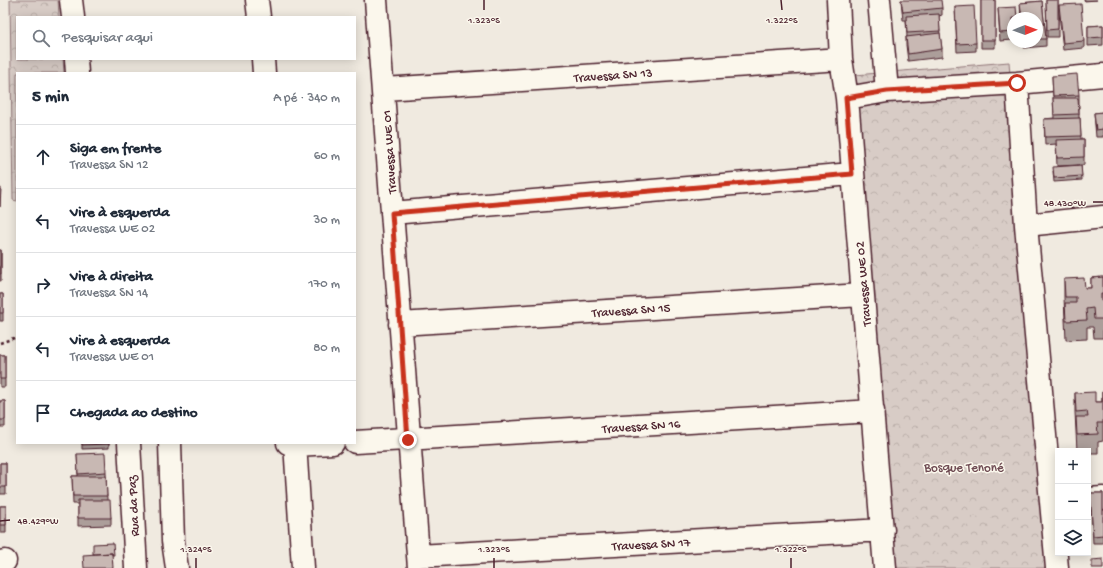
<!DOCTYPE html>
<html lang="pt">
<meta charset="utf-8">
<style>
body{margin:0;font-family:"Gochi Hand",sans-serif;background:#f2f2f3;color:#1f2937}
.controls{position:absolute;right:12px;bottom:12px;display:grid;overflow:hidden;border-radius:0px;box-shadow:0 2px 10px #0003}
.controls button{width:36px;height:36px;display:grid;place-items:center;padding:0;border:0;border-bottom:1px solid #e0e1e3;background:#fff;color:#1f2937;font:20px sans-serif}
.compass{position:absolute;left:1007px;top:12px;width:36px;height:36px;border-radius:50%;background:#fff;box-shadow:0 2px 10px #0003;rotate:89deg}
.stop{position:absolute;width:12px;height:12px;margin:-9px;border:3px solid #c8321e;border-radius:50%;background:#fff}
.stop.end{background:#c8321e;border-color:#fff;box-shadow:0 1px 4px #0008}
.list{margin:0;padding:0;list-style:none}
h2{display:flex;justify-content:space-between;align-items:center;height:52px;margin:0;padding:0 16px;font-size:17px}
h2 small{font-size:13px;font-weight:400;color:#747a83}
.list li{display:grid;grid-template-columns:26px 1fr auto;gap:12px;align-items:center;box-sizing:border-box;height:64px;padding:0 16px;border-top:1px solid #e0e1e3}
.list b{display:block;font-size:15px;white-space:nowrap}
.list p{margin:0;font-size:13px;white-space:nowrap;color:#747a83}
.list em{font-size:13px;font-style:normal;color:#747a83}
.icon{flex:none;width:22px;height:22px;fill:none;stroke:currentColor;stroke-width:2;stroke-linecap:round;stroke-linejoin:round}
.map{position:relative;flex:none;width:1103px;height:568px;overflow:hidden}
.search{position:absolute;background:#fff;box-shadow:0 2px 10px #0003;left:16px;top:16px;width:340px;height:44px;display:flex;align-items:center;gap:10px;box-sizing:border-box;padding:0 14px;border-radius:0px;color:#747a83;font-size:15px}
.panel{position:absolute;background:#fff;box-shadow:0 2px 10px #0003;left:16px;top:72px;width:340px;height:372px;border-radius:0px}
.map>svg:first-child{display:block}
.forest{fill:url(#forest-crowns);stroke:#917678}
.lines{fill:none;stroke-linecap:round;stroke-linejoin:round}
.minor-casing{stroke:#4a1f2b;stroke-width:25}
.path{stroke:#4a1f2b;stroke-width:2.5;stroke-dasharray:3 3;stroke-linecap:butt}
.minor{stroke:#fbf7ec;stroke-width:22}
.wall{fill:#ac9e9a;stroke:#4a1f2b}
.building{fill:#c8b8b3;stroke:#4a1f2b}
.route{stroke:#c8321e;stroke-width:5}
.ticks{fill:none;stroke:#4a1f2b;stroke-width:1.5}
.labels{text-anchor:middle;stroke-width:3;stroke-linejoin:round;paint-order:stroke}
.street-label{font-size:13px;fill:#4a1f2b;stroke:#fbf7ec}
.park-label{font-size:13px;fill:#6e4a52;stroke:#fbf7ec}
.ticks-label{font-size:10px;text-anchor:middle;fill:#4a1f2b;stroke:#fbf7ec;stroke-width:3;stroke-linejoin:round;paint-order:stroke}
</style>
<div class="map">
<svg width="1103" height="568" viewBox="0 0 1103 568">
<defs>
<pattern id="forest-crowns" width="20" height="18" patternUnits="userSpaceOnUse"><rect width="20" height="18" fill="#d8ccc6"/><path d="M2 6a3 3 0 1 1 6 0M12 15a3 3 0 1 1 6 0" fill="none" stroke="#bbafaa"/></pattern>
</defs>
<rect width="100%" height="100%" fill="#f0eae0"/>
<filter id="ink" filterUnits="userSpaceOnUse"><feTurbulence type="fractalNoise" baseFrequency=".025" numOctaves="2"/><feDisplacementMap in="SourceGraphic" scale="8" xChannelSelector="R" yChannelSelector="G"/><feConvolveMatrix kernelMatrix="1 2 1 2 8 2 1 2 1" color-interpolation-filters="sRGB"/></filter>
<g filter="url(#ink)">
<path class="forest" d="M10 0H58L59 17H17V59H63L64 73H17V201L13 200Z
M1009 62 1051 568H893L855 75Z"/>
<g class="lines">
<g class="minor-casing">
<path id="minor" d="M71 0 73 17
M257 0 259 17
M376 0 419 568
M838 0 841 59 847 98 885 568
M879 0 887 91
M76 59 77 73
M263 59 264 73
M1017 83 1026 225 1057 568
M384 89 841 59
M847 98 887 91 1017 83 1103 75
M392 213 852 174
M1026 225 1103 217
M400 324 862 295
M355 442 873 411
M129 443 136 568
M170 443 173 541 177 568
M288 443 295 445 333 443
M295 443 303 568
M1088 499 1103 498
M418 556 883 530
M0 562 5 561"/>
</g>
<path class="path" d="M0 343 17 337"/>
<use href="#minor" class="minor"/>
</g>
<path class="wall" d="M901 0 942 8V15L939 16 940 34 942 49V57L908 61 906 45V37H907L906 20H903Z
M981 0H995V48H981Z
M1046 0H1058V37H1047Z
M1084 0H1097L1084 1Z
M1042 1 1046 39V46L1024 48V42H1037V18H1021L1020 3Z
M1059 5 1084 41V48L1063 50 1059 13Z
M955 7 976 43V51L957 52Z
M998 8 1013 18V40L1000 41Z
M1103 25V45L1088 46V26Z
M1052 76 1079 95V118H1080L1081 139H1084V165H1081L1082 180 1054 182 1053 171 1079 165 1057 166 1056 144 1045 145 1044 119 1054 118Z
M1103 112V137H1096L1094 113Z
M0 250H1V281H0Z
M1103 277V338H1094L1093 327H1087V339L1066 340 1064 298V279L1085 288H1091V278Z
M0 294H3V321H0Z
M0 355H5V387H0Z
M1102 392H1103V441L1098 442V453H1088V451H1077L1075 412V393L1095 402H1102Z
M0 401H5V427H0Z
M82 443H109V448L82 449Z
M77 454 106 472 107 500 111 518V525L78 526V504H73L72 476H78Z
M0 463H6V494H0Z
M1090 493H1103V543H1093Z
M0 506H6V533H0Z"/>
<path class="building" d="M901 0H941L942 8 903 12Z
M981 0H995V40H981Z
M1046 0H1058V29L1047 30Z
M1042 1 1046 39H1037V18H1022L1020 3Z
M1081 4 1084 41 1063 43 1059 5Z
M974 6 976 43 957 44 955 7Z
M1016 7 1017 18H1013V32L1000 33 998 8Z
M939 14 940 31 907 33 906 16Z
M1103 25V37L1088 38V26Z
M940 33 942 49 908 54 906 37Z
M1077 74 1079 95 1053 96 1052 76Z
M1053 98H1078L1079 114 1054 115Z
M1103 112V129L1096 130 1094 113Z
M1080 118 1081 136 1045 137 1044 119Z
M1084 139V157L1057 158 1056 140Z
M1081 165 1082 176 1054 178 1053 167Z
M0 188H1L0 207Z
M0 250H1V274H0Z
M1103 277V294H1101V300H1103V319H1094L1093 308 1086 309 1087 320 1066 321 1065 303H1076V297H1065L1064 279 1084 278 1085 288H1091V278Z
M0 294H3V313H0Z
M0 355H5V379H0Z
M1095 392V402H1102V392H1103V423H1097L1098 434 1077 435 1076 417H1088L1087 411 1076 412 1075 393Z
M0 401H5V420H0Z
M82 443H109V444L82 445Z
M105 453 106 472 78 474 77 454Z
M0 463H6V487H0Z
M72 476H106L107 496H73Z
M1090 493H1103V535L1093 536Z
M78 500H110L111 518H78Z
M0 506H6V525H0Z
M113 543 114 555H112V553L93 554V544Z
M112 553 113 568H84L83 555Z
M1103 559V568H1092V560Z"/>
</g>
<g class="lines" filter="url(#ink)">
<path class="route" d="M408 440 392 213 852 174 846 98 887 91 1017 83"/>
</g>
<path class="ticks" d="M484 0V10M781 0 782 10M1093 202H1103M0 521 10 520M196 558V568M494 558V568M791 558V568"/>
<g class="labels">
<g class="street-label">
<text transform="translate(613 74) rotate(-4)" y="5">Travessa SN 13</text>
<text transform="translate(388 152) rotate(-94)" y="5">Travessa WE 01</text>
<text transform="translate(862 284) rotate(-95)" y="5">Travessa WE 02</text>
<text transform="translate(631 309) rotate(-4)" y="5">Travessa SN 15</text>
<text transform="translate(641 425) rotate(-4)" y="5">Travessa SN 16</text>
<text transform="translate(132 506) rotate(-93)" y="5">Rua da Paz</text>
<text transform="translate(651 543) rotate(-3)" y="5">Travessa SN 17</text>
</g>
<g class="park-label">
<text x="964" y="471">Bosque Tenoné</text>
</g>
</g>
<g class="ticks-label">
<text x="484" y="23">1.323°S</text>
<text x="782" y="23">1.322°S</text>
<text x="1065" y="206">48.430°W</text>
<text x="38" y="524">48.429°W</text>
<text x="196" y="552">1.324°S</text>
<text x="494" y="552">1.323°S</text>
<text x="791" y="552">1.322°S</text>
</g>
</svg>
<div class="controls">
<button>+</button>
<button>−</button>
<button><svg class="icon" aria-label="layers" viewBox="0 0 24 24"><path d="M12 4l9 5-9 5-9-5zM3 14l9 5 9-5"/></svg></button>
</div>
<svg class="compass" viewBox="-18 -18 36 36"><path d="M0-13l5 13h-10z" fill="#e53935"/><path d="M0 13l5-13h-10z" fill="#747a83"/></svg>
<div class="stop" style="left:1017px;top:83px"></div>
<div class="stop end" style="left:408px;top:440px"></div>
<div class="search"><svg class="icon" aria-label="search" viewBox="0 0 24 24"><circle cx="10" cy="10" r="6"/><path d="M15 15l6 6"/></svg>Pesquisar aqui</div>
<section class="panel">
<h2>5 min<small>A pé · 340 m</small></h2>
<ul class="list">
<li><svg class="icon" aria-label="ahead" viewBox="0 0 24 24"><path d="M12 20V5M6 11l6-6 6 6"/></svg><div><b>Siga em frente</b><p>Travessa SN 12</p></div><em>60 m</em></li>
<li><svg class="icon" aria-label="left" viewBox="0 0 24 24"><path d="M17 20v-9H6M10 6l-5 5 5 5"/></svg><div><b>Vire à esquerda</b><p>Travessa WE 02</p></div><em>30 m</em></li>
<li><svg class="icon" aria-label="right" viewBox="0 0 24 24"><path d="M7 20v-9h11M14 6l5 5-5 5"/></svg><div><b>Vire à direita</b><p>Travessa SN 14</p></div><em>170 m</em></li>
<li><svg class="icon" aria-label="left" viewBox="0 0 24 24"><path d="M17 20v-9H6M10 6l-5 5 5 5"/></svg><div><b>Vire à esquerda</b><p>Travessa WE 01</p></div><em>80 m</em></li>
<li><svg class="icon" aria-label="arrive" viewBox="0 0 24 24"><path d="M6 21V4h12l-3 4 3 4H6"/></svg><div><b>Chegada ao destino</b></div></li>
</ul>
</section>
</div>
